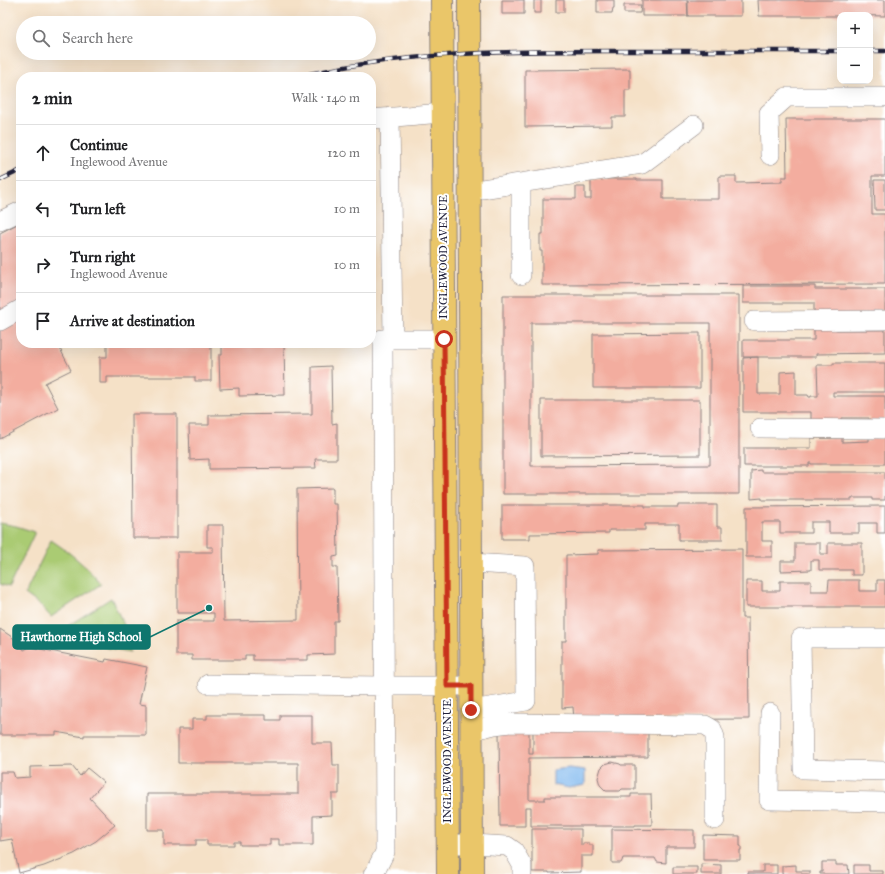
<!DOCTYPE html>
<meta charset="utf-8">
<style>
body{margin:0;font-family:"IM FELL Great Primer",serif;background:#f2f2f2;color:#202124}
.controls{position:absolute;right:12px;top:12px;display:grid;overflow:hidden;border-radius:8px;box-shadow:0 4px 16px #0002}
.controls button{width:36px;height:36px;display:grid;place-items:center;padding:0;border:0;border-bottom:1px solid #e0e0e0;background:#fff;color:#202124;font:20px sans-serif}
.stop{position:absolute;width:12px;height:12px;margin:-9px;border:3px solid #c8321e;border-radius:50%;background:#fff}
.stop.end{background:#c8321e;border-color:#fff;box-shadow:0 1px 4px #0008}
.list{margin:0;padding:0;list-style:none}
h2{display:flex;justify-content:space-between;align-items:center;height:52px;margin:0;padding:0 16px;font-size:17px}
h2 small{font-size:13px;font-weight:400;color:#757577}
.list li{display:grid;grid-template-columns:26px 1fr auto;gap:12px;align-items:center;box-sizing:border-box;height:56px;padding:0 16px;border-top:1px solid #e0e0e0}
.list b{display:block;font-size:15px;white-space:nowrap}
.list p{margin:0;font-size:13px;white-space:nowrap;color:#757577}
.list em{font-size:13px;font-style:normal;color:#757577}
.icon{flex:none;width:22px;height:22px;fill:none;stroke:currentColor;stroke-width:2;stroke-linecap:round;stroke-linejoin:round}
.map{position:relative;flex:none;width:885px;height:874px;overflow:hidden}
.search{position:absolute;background:#fff;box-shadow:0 4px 16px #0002;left:16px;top:16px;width:360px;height:44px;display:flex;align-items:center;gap:10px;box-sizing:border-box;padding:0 14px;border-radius:22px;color:#757577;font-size:15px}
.panel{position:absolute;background:#fff;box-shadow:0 4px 16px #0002;left:16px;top:72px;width:360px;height:276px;border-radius:16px}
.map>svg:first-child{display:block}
.green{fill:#aacb73;stroke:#667657}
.water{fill:#7eb7ee;stroke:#506c94}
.building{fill:#f3ad9f;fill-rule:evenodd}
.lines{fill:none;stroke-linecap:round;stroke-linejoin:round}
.minor-casing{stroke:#8c8281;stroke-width:20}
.major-casing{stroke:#8c8281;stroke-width:24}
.minor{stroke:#fff;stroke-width:19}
.major{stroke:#eac669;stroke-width:22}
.rail-casing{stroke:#22223b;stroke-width:4.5}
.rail{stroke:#fff;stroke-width:3;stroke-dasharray:9;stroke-linecap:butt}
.route{stroke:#c8321e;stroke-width:5}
.labels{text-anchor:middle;stroke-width:4;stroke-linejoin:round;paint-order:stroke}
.street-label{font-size:11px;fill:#22223b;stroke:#fff}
.leader{fill:none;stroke:#0f766e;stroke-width:1.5}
.callout-dot{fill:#0f766e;stroke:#fff;stroke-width:1.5}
.callout{fill:#0f766e;stroke:#0f766e;stroke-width:1.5}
.callout-label{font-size:12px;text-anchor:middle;font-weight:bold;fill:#fff}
</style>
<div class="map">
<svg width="885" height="874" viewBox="0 0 885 874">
<rect width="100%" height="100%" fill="#fff"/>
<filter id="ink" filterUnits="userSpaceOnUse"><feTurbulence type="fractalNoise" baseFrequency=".025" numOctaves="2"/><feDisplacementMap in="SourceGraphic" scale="8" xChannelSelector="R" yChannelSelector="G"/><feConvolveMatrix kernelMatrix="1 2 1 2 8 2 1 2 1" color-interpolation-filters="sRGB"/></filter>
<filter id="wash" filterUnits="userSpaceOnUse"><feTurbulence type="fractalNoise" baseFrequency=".012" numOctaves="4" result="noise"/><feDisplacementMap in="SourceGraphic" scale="16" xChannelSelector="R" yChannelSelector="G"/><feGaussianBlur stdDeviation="0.9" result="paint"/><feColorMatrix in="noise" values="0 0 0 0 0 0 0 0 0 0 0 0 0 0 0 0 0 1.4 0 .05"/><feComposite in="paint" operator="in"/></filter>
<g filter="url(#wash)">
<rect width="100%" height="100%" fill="#f5e1c7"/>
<path class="green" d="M0 523 16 526 35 532 9 587 0 584Z
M51 540C72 554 85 565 101 584L51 617 40 605 25 594Z
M111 598 124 625 130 652 65 640 60 631Z"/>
<path class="water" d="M569 768 585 770V785L569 788 553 785V770Z"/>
<g id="blocks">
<path class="building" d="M502 0H524V14H502Z
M534 0H541V13H534Z
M556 0H564V12H556Z
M597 0H614V8H613L612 13H597Z
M642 0H687L688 16H642Z
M688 0H741V16H688Z
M758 0H885V16L840 15V16H759Z
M624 5H641L640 13H624Z
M630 69V90H625V117H612V126L525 127V70Z
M786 119H885V176H872V214H885V284L542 285V251H540V234H543V199H576V187H585V199H591V179H637V180H663V199H719V176H736V183L782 182V177H787Z
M874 180H885V210H875Z
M21 222V302L0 313V233Z
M743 286H815V289H885V313L814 317V303H743Z
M503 295H739V494H503ZM531 323H710V465L531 466Z
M21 317V343H57L71 370 45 383 58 408 0 439V328Z
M814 325 837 330H885V353L816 354V357H743V340H814Z
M700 333V388H593V334Z
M107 343H211V381H195V377H107V383H100V357H107Z
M222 343 284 344 285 395 239 396V388L220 389 219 355H222Z
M758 357V394H780V372L796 371V395H808L809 397H811V396H818L817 365H833V363H885V392H833V396H885V422H869V418H842V422H811V412H743V358Z
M331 366 332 424 337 423V459H315L316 468 209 469V459L190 460 189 425H209V415L312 414V367Z
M541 400H700V455L541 456Z
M132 414H177V538H133Z
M811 438H842V442L869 441V438H885V464H811V463H809V466H744V448H811Z
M761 470V472H885V500H872V498H852V500H762V498L751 499V471Z
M333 488V504H337L338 556 333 557V567H337L338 621H334V654L308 655V660H253V655H245V660H192V655H176V621H214V613H177V552H213V547H207V525H223L224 621 298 620 297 489Z
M502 505H645V507H678V505H717V527H722V540H679V524H645V530H609V533L530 534V539H502Z
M885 506V533H877V523H859V533H829V522H811V533H780V522H762V541H772V557H746V507Z
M795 543H820V554H828V543H862V575H852V570H819V560H811V570L781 571V561H795Z
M742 549V618H748L749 719 574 720 573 707 562 708V641H566V555L598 554V550Z
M829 580H859V591H877V580H885V607H746V581H762V591H780V581H811V591H828Z
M0 629 12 637 19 643 24 650 30 647 105 662 106 659 147 667 139 704 146 705V735H84V737L56 732V735H0Z
M207 715H266V720H280V715H312V743H332L333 765H339V794H332V815L313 816V845H279V839H270V845H240V842H234V845H207V840H196V845H164V830H147V794H298V763H178V729H192V719H207Z
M529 729V754H533V729L648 731V757L529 758V800H545V797H631V794H651L652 825H635V826H531V807H525V826H500L499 730Z
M612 762 620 764 621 765H635V789H622L620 791H606L600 785 598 778 601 768 605 764Z
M72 766 80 776 87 768 104 782 90 798 115 825 96 841 74 854 44 866 19 873 12 839 0 841V772H13L15 778 30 777V767Z
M532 829H581V845H583V843H589V845H593V856H581V872L549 873V872H532Z
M612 829 694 830V847H666V863L657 862 655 858H623L622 861 621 863H612Z
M703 835 740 836V846H741V850H740V860H703Z
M822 862H836V865H848L849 874H820V872H822Z
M701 864 721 865V874H701Z
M763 865H777V874H748V872H763Z
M796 865V871H810V874H782V866Z
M854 865H869V871H883V874H854Z
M673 867H697V874H673Z"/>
</g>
</g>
<g filter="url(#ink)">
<use href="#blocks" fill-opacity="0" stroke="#8c8281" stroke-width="1"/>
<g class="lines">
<g class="minor-casing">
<path id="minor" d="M390 117 393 339
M371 119 442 113
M770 155 769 113 787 97H885
M521 183V275
M469 191 642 164 694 125
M0 221 21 211
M0 321 21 309
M754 321 885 320
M382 339H444
M760 428 885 429
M471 563 525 566 526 701 471 710
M885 638H801L803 769 885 771
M208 684 384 686H471
M770 713 769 800 885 802
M471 731 494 725 510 723 705 725 712 729 715 737V820
M448 844H472L507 846 514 851 522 865V874
M373 874 375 872 385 852 383 339"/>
</g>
<g class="major-casing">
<path id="major" d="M442 0 448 874
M469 0 472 874"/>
</g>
<use href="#minor" class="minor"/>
<use href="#major" class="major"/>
<g class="rail-casing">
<path id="rail" d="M870 51H885
M296 77C399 52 505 51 611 51 687 51 764 51 840 51
M0 180 21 170"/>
</g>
<use href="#rail" class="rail"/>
</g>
</g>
<g class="lines" filter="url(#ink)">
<path class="route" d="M444 339 447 686H471V710"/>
</g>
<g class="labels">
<g class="street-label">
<text transform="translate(443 257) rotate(-90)" y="4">INGLEWOOD AVENUE</text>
<text transform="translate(447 761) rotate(-90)" y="4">INGLEWOOD AVENUE</text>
</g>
</g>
<path class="leader" d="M209 608L150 637"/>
<circle class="callout-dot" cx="209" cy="608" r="4"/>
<rect class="callout" x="13" y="625" width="137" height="24" rx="4"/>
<g class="callout-label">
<text x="81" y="641">Hawthorne High School</text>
</g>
</svg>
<div class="controls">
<button>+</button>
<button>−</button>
</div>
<div class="stop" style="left:444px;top:339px"></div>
<div class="stop end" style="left:471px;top:710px"></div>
<div class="search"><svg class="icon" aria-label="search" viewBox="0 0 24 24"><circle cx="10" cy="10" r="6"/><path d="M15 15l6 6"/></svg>Search here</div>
<section class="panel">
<h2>2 min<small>Walk · 140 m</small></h2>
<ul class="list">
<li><svg class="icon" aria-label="ahead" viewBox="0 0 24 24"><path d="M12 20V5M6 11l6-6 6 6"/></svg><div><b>Continue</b><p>Inglewood Avenue</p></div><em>120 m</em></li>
<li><svg class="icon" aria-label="left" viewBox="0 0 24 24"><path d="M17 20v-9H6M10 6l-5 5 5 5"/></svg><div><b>Turn left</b></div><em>10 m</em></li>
<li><svg class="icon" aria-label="right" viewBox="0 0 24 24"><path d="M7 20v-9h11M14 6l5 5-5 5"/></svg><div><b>Turn right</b><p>Inglewood Avenue</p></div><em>10 m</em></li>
<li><svg class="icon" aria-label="arrive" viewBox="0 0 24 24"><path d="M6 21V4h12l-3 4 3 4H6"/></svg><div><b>Arrive at destination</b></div></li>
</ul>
</section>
</div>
